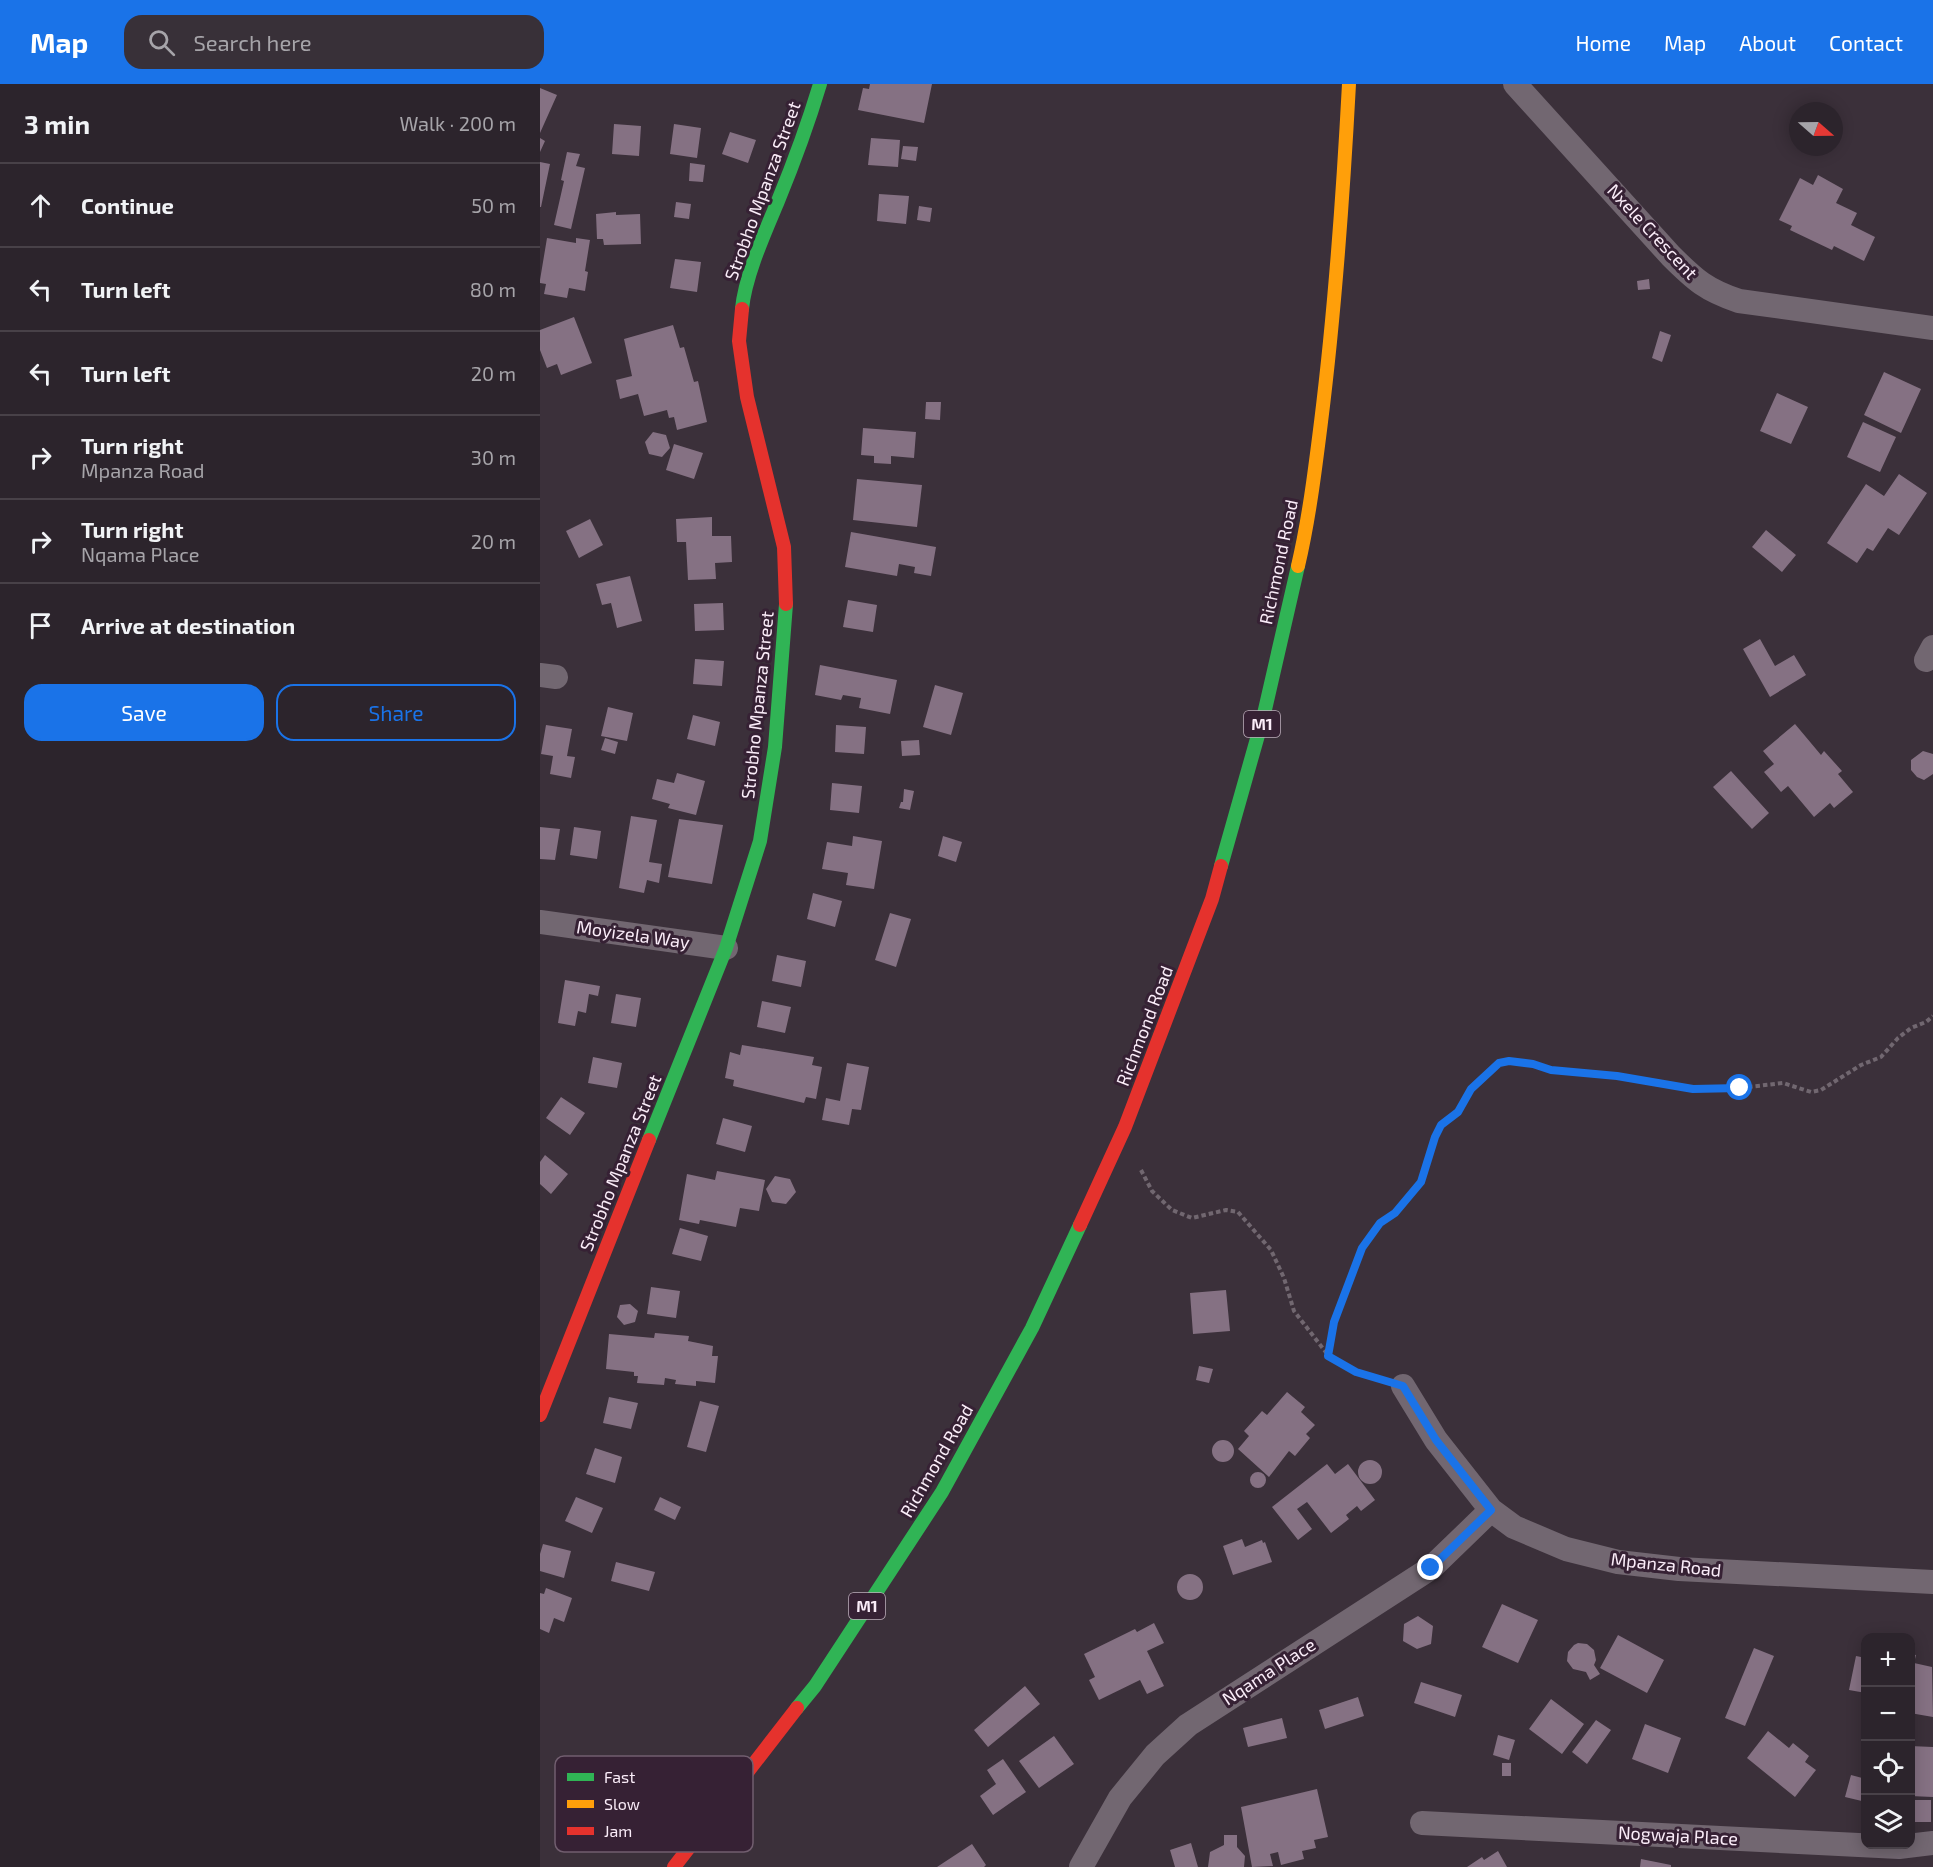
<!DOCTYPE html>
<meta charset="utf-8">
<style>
body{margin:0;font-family:"Exo 2",sans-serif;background:#383038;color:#f1f3f6}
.controls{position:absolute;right:18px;bottom:18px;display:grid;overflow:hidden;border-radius:12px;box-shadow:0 3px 15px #0003}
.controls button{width:54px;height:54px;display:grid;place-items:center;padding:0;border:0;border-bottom:2px solid #484148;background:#2c242c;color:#f1f3f6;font:30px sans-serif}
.compass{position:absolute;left:1249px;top:18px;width:54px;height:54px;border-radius:50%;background:#2c242c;box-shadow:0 3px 15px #0003;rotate:110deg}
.stop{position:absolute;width:18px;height:18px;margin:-14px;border:4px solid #1a73e8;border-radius:50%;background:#fff}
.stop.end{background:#1a73e8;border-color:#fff;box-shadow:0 2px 6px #0008}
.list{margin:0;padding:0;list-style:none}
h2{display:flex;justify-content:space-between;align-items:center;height:78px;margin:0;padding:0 24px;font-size:26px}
h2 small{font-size:20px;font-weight:400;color:#a6a4a9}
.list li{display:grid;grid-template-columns:39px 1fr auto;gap:18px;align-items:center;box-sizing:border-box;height:84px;padding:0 24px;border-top:2px solid #484148}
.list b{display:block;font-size:22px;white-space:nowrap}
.list p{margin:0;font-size:20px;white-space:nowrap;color:#a6a4a9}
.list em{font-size:20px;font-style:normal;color:#a6a4a9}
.actions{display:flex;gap:12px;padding:18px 24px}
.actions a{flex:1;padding:14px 0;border:2px solid #1a73e8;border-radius:18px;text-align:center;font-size:21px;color:#1a73e8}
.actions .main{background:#1a73e8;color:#fff}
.icon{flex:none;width:33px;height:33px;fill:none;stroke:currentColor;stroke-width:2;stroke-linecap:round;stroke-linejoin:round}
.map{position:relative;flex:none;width:1393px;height:1783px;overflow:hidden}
header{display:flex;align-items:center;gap:36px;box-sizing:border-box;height:84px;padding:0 30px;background:#1a73e8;color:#fff}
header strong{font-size:28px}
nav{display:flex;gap:33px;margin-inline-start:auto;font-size:21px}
.search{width:420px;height:54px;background:#383038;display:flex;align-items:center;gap:15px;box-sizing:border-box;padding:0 21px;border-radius:18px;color:#a6a4a9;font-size:22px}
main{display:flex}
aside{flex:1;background:#2c242c}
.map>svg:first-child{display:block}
.building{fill:#857183}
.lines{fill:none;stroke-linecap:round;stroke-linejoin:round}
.path{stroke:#716770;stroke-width:4;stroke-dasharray:4.5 3;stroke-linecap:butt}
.street{stroke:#726771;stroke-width:24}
.fast{stroke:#30b455;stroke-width:14}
.slow{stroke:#ff9f0a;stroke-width:14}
.jam{stroke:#e5322d;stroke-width:14}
.route{stroke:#1a73e8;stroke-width:8}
.labels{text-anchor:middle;stroke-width:6;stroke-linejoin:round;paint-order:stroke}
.shield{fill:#362134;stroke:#bfafbd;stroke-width:1.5}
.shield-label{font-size:16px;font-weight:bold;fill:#faecf8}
.street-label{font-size:18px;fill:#faecf8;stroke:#362134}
.key{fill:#362134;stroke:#715e6f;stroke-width:1.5}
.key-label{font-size:16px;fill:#faecf8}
</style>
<header>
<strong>Map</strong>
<div class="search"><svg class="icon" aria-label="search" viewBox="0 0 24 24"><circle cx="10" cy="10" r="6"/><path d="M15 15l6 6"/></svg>Search here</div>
<nav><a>Home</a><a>Map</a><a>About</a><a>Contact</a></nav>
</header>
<main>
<aside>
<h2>3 min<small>Walk · 200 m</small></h2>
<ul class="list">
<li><svg class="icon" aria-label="ahead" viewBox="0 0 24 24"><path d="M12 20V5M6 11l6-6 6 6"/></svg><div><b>Continue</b></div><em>50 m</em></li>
<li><svg class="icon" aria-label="left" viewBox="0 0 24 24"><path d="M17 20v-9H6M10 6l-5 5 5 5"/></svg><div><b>Turn left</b></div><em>80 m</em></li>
<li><svg class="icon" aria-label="left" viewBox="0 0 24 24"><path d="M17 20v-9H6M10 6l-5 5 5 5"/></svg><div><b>Turn left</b></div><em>20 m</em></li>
<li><svg class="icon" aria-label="right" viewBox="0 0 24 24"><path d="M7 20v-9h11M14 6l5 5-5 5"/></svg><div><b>Turn right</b><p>Mpanza Road</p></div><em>30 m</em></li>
<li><svg class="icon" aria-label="right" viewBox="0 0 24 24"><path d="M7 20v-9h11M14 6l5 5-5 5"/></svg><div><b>Turn right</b><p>Nqama Place</p></div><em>20 m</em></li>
<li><svg class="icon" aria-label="arrive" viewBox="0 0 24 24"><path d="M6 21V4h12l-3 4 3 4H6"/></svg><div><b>Arrive at destination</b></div></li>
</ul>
<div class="actions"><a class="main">Save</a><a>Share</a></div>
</aside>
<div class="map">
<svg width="1393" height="1783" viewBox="0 0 1393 1783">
<rect width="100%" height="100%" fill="#3b303a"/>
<path class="building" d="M330 0H392L384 39 318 26 323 4 329 5Z
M0 4 17 11 0 49Z
M74 40 101 42 99 72 72 70Z
M134 40 161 44 157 74 130 70Z
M190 48 216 56 208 79 182 70Z
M0 54 5 57 0 68Z
M331 54 360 56 358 83 328 81Z
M363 62 378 63 376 77 361 75Z
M27 68 40 70 36 82 45 84 31 145 14 141 24 97 21 96Z
M0 78 10 80 1 123H0Z
M150 79 165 81 163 98 149 97Z
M1278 91 1303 105 1296 119 1317 129 1311 141 1335 153 1324 177 1294 162 1292 166 1250 146 1252 142 1239 136 1260 94 1273 101Z
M339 110 369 112 366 140 337 137Z
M136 118 151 120 149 135 134 133Z
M379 122 392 124 390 138 377 136Z
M76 128V131L100 130 101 160 64 161 63 155H57L56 130Z
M7 154 36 159V154L50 156 45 187 48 188 45 207 29 204 27 214 4 210 6 200 0 199V196Z
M135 175 161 178 157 208 130 204Z
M1109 195 1110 205 1098 206 1097 197Z
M34 233 52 279 21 291 17 280 7 284 0 266V246Z
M133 241 140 264 144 263 154 298 158 297 167 338 137 346 134 333 129 334 127 326 104 332 98 310 80 315 76 296 92 292 84 255Z
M1120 247 1131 251 1122 278 1112 274Z
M1344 288 1381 305 1361 349 1324 331Z
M1237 309 1268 323 1251 360 1220 347Z
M386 318H401L400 336 385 335Z
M1323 338 1356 353 1340 388 1307 373Z
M323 344 376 348 374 374 351 372V380L334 379V372L321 371Z
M113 348 126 351 130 364 122 373 109 370 105 358Z
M134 360 163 369 154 395 126 386Z
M1359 390 1387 409 1359 451 1348 444 1333 467 1327 464 1317 479 1287 459 1326 400 1344 412Z
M317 395 382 401 377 443 313 436Z
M172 433V452H191L192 478 175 479 176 495 148 496 146 458H137L136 435Z
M50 435 63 461 39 474 26 447Z
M1226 446 1256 471 1242 488 1212 463Z
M311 448 396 463 391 492 374 489 375 483 359 480 357 492 305 483Z
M90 492 102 537 77 544 71 519 62 521 56 500Z
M308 516 337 521 333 548 303 543Z
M183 519 184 546 155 547 154 520Z
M1220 555 1235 582 1254 571 1266 591 1230 613 1203 565Z
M155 575 184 577 182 602 153 600Z
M280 581 357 596 350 630 319 624 321 614 303 611 301 616 275 611Z
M395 601 423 609 411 651 383 643Z
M68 623 93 629 87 657 61 652Z
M153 631 180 638 175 662 147 655Z
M1255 640 1281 671 1284 667 1302 687 1298 690 1313 708 1294 724 1290 719 1274 733 1248 702 1241 708 1224 688 1234 680 1223 667Z
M6 641 32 645 27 672 35 673 31 694 10 690 13 672 1 670Z
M296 641 326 643 324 670 295 668Z
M65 654 78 658 75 670 61 666Z
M379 656 380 671 362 672 361 657Z
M1383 667 1393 670V690L1384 696 1377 693 1371 686V676Z
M1191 687 1229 729 1212 745 1173 703Z
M137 689 165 697 156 731 128 724 130 720 112 715 117 695 134 699Z
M292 699 322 702 319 729 290 726Z
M364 705 374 707 370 726 359 724 361 718H363Z
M91 732 117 736 109 778 122 780 119 799 107 796 104 809 79 804Z
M139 735 183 741 172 800 128 793Z
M0 743 20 745 15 776 0 775Z
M34 743 61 747 57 775 30 771Z
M313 752 342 757 334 805 306 801 308 789 282 785 287 758 312 762Z
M403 752 422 758 416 778 398 772Z
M273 809 302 817 295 843 267 835Z
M350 829 371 835 356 883 335 876Z
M237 871 266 877 261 903 232 897Z
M25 896 60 902 58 912 49 910 46 929 38 927 35 942 18 939Z
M76 910 101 914 96 943 71 939Z
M222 917 251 923 245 949 217 943Z
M202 961 274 973 272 981 282 983 276 1015 266 1013 264 1019 193 1002 194 996 185 994 190 968 200 971Z
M53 973 82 979 77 1004 48 999Z
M307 979 329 983 321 1026 312 1025 309 1041 282 1036 286 1014 300 1017Z
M21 1013 45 1029 30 1051 6 1034Z
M183 1034 212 1042 205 1068 176 1060Z
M5 1071 28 1090 11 1110 0 1100V1078Z
M177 1087 225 1096 219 1127 200 1124 196 1143 160 1136 159 1140 139 1136 147 1090 175 1096Z
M235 1092 250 1095 256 1108 246 1120 232 1118 226 1105Z
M140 1144 168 1152 161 1177 132 1170Z
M111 1203 140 1207 136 1234 107 1230Z
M686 1206 690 1247 653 1250 650 1209Z
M90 1220 98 1227 95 1238 84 1241 77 1233 80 1221Z
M115 1249 149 1252 148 1257 173 1262 172 1272H178L175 1299 156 1297V1302L135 1300 136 1296 125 1294 124 1301 97 1299 98 1292H94V1288L66 1285 69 1250 114 1254Z
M659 1282 673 1285 669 1299 656 1296Z
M747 1308 765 1323 761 1328 775 1341 766 1350 770 1354 755 1372 749 1367 729 1393 698 1365 709 1352 704 1347 722 1327 727 1331Z
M69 1313 98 1319 91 1345 63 1339Z
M160 1317 179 1322 166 1368 147 1363Z
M672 1367a11 11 0 1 1 22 0a11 11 0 1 1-22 0Z
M55 1364 82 1373 75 1399 46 1390Z
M818 1388a12 12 0 1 1 24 0a12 12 0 1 1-24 0Z
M787 1380 795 1390 808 1380 835 1416 821 1427 817 1422 806 1431 809 1435 791 1449 767 1418 757 1425 772 1445 758 1456 732 1423Z
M710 1396a8 8 0 1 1 16 0a8 8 0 1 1-16 0Z
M36 1413 63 1424 52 1449 25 1437Z
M120 1413 141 1423 135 1436 114 1426Z
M702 1455 705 1463 722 1456 723 1459 725 1458 732 1478 693 1491 683 1462Z
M3 1460 31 1467 24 1494 0 1487V1470Z
M76 1478 115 1488 109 1507 71 1497Z
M637 1503a13 13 0 1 1 26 0a13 13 0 1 1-26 0Z
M6 1504 32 1514 24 1538 14 1534 9 1549 0 1545V1509L4 1510Z
M962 1520 998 1536 978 1579 942 1563Z
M878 1532 893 1542 891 1560 877 1565 863 1557 864 1540Z
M614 1539 624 1559 607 1567 624 1602 607 1610 600 1596 559 1616 549 1596 555 1593 544 1570 595 1545 597 1548Z
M1078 1551 1124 1576 1107 1609 1060 1584Z
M1038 1559 1047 1560 1054 1566 1056 1576 1054 1581 1060 1590 1050 1596 1046 1588 1033 1585 1027 1577 1028 1568 1034 1561Z
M1214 1564 1234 1572 1205 1642 1185 1634Z
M1370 1570 1376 1571 1374 1579 1392 1583 1393 1633 1370 1629Z
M1316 1572 1326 1574V1609L1309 1606Z
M881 1598 922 1611 915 1633 874 1619Z
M485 1602 500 1620 448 1663 434 1646Z
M818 1613 824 1632 785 1645 779 1626Z
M1011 1615 1044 1640 1022 1670 989 1645Z
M742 1634 747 1654 708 1663 703 1644Z
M1056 1636 1071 1646 1047 1680 1032 1668Z
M1105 1640 1141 1654 1128 1689 1092 1675Z
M1228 1647 1249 1664 1253 1659 1269 1672 1265 1678 1276 1686 1255 1713 1207 1674Z
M958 1651 975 1656 969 1676 953 1671Z
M514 1652 534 1680 499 1704 479 1677Z
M1370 1662 1393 1663V1713L1370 1712Z
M463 1675 486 1708 453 1731 440 1712 456 1700 447 1686Z
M962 1679H971V1692H962Z
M1311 1691 1326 1695V1718L1305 1713Z
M777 1705 788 1753 774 1756 776 1764 762 1767 764 1775 741 1781 738 1768 730 1770 733 1782 712 1783 701 1723Z
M1370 1716H1391V1738H1370Z
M684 1751H697V1763L705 1772 704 1783H668L670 1768 684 1761Z
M651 1759 658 1783H635L630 1766Z
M432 1760 446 1781 444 1783H397Z
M958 1767 967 1783H927L942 1773 944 1776Z
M1101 1775 1131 1781V1783H1100Z"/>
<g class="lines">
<path class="path" d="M601 1086 612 1107 632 1126 652 1134 686 1126 698 1128 731 1166 744 1194 754 1227 788 1271 816 1288 838 1295
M788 1271 794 1238 822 1164 840 1139 855 1129 881 1098 895 1053 901 1041 918 1028 931 1006 959 979 969 977 993 980 1011 985 1077 992 1153 1005 1200 1004 1243 999 1271 1008 1281 1006 1321 981 1341 973 1358 954 1371 944 1386 938 1393 932"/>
<path class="street" d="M975 0 1131 172C1155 196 1166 206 1199 217L1393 244
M1386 576 1393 563
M0 591 16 593
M0 838 186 864
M863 1302 896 1356 951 1426 974 1443 1026 1465 1078 1478 1139 1485 1393 1498
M882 1739 1359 1763 1393 1759
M541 1783 580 1714 615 1671 648 1641 891 1484 951 1426"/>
<path class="fast" d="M202 225C205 192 225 148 238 117 254 78 268 40 280 0
M681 782 724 630 758 482
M109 1056 186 864 220 757 235 663 246 520
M257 1624 275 1602 402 1408 492 1244 540 1141"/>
<path class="slow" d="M758 482C769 435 775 386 781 338 795 226 803 113 809 0"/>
<path class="jam" d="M202 225 199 257 207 313 244 463 246 520
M540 1141 585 1043 672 815 681 782
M0 1331 109 1056
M134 1783 257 1624"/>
</g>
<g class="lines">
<path class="route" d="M891 1484 951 1426 896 1356 863 1302 816 1288 788 1272 794 1238 822 1164 840 1139 855 1129 881 1098 895 1053 901 1041 918 1028 931 1005 959 979 969 977 993 980 1011 986 1077 992 1153 1005 1200 1004"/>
</g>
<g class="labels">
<g class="shield">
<rect x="704" y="627" width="36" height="26" rx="4.5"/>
<rect x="309" y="1509" width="36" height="26" rx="4.5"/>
</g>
<g class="shield-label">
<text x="722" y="646">M1</text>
<text x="327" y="1528">M1</text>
</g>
<g class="street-label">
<text transform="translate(223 107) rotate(-70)" y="6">Strobho Mpanza Street</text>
<text transform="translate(1112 148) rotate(47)" y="6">Nxele Crescent</text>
<text transform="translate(739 478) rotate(-78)" y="6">Richmond Road</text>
<text transform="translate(218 621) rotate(-84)" y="6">Strobho Mpanza Street</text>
<text transform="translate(93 851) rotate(8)" y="6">Moyizela Way</text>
<text transform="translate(605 942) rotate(-69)" y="6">Richmond Road</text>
<text transform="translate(81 1079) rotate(-68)" y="6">Strobho Mpanza Street</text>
<text transform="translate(397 1377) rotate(-60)" y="6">Richmond Road</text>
<text transform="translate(1126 1481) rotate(6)" y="6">Mpanza Road</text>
<text transform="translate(729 1588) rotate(-33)" y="6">Nqama Place</text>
<text transform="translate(1138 1752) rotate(3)" y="6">Nogwaja Place</text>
</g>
</g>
<rect x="15" y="1672" width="198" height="96" rx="9" class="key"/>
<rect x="27" y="1689" width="27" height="8" fill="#30b455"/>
<rect x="27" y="1716" width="27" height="8" fill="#ff9f0a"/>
<rect x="27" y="1743" width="27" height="8" fill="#e5322d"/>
<g class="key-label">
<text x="64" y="1699">Fast</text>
<text x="64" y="1726">Slow</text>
<text x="64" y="1753">Jam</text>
</g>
</svg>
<div class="controls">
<button>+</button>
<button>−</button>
<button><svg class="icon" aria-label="locate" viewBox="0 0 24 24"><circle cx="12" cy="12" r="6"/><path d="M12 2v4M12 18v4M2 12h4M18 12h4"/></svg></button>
<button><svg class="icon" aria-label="layers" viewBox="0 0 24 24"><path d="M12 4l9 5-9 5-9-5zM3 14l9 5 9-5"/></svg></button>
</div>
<svg class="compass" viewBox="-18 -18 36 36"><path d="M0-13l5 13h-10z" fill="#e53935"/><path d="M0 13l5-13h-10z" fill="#a6a4a9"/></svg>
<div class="stop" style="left:1200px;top:1004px"></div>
<div class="stop end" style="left:891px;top:1484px"></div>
</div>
</main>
